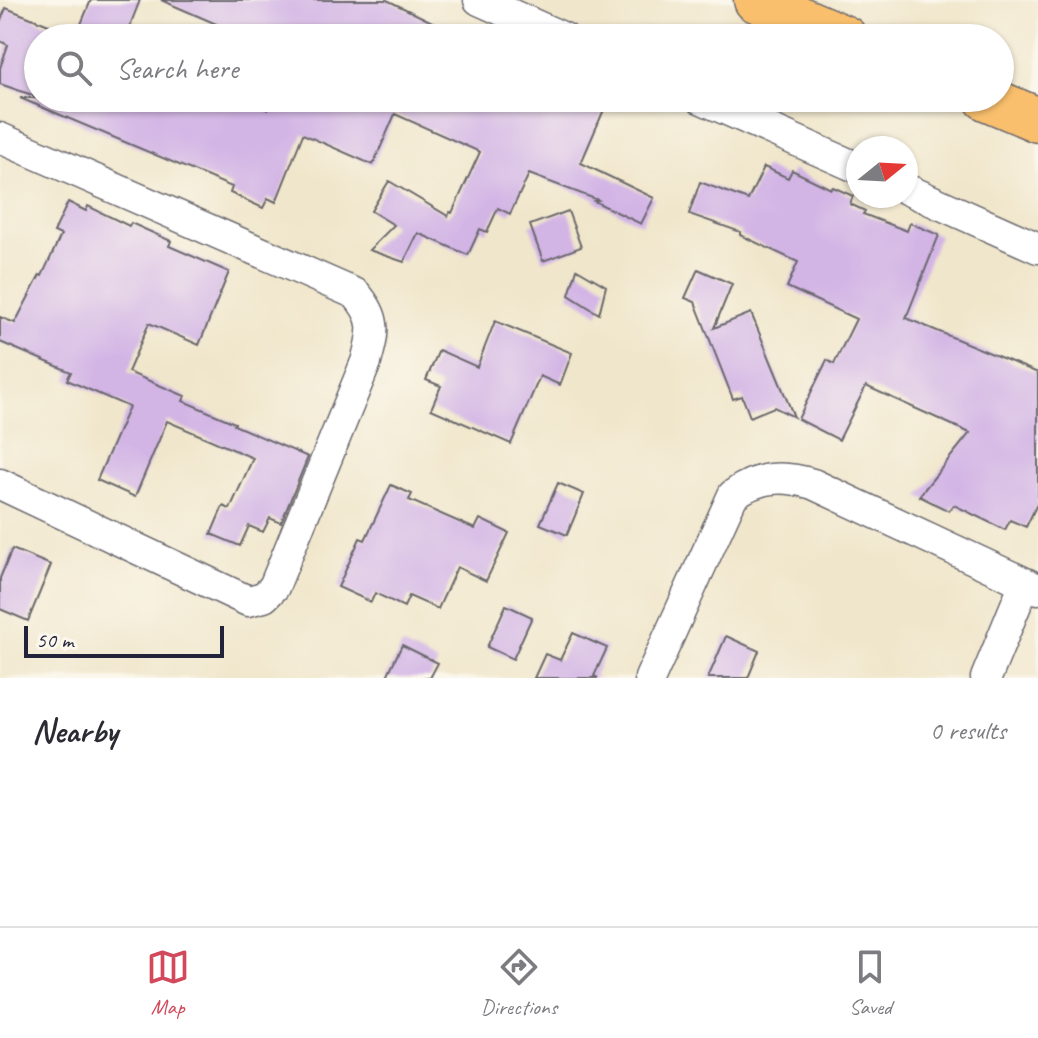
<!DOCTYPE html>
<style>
body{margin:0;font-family:Caveat,sans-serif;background:#f2f2f3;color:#2b2b33}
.compass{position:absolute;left:846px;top:136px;width:72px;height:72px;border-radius:50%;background:#fff;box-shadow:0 2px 6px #0004;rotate:72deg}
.scale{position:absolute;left:24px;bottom:20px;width:200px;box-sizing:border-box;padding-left:8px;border:4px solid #22223b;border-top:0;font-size:22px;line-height:28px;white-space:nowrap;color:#22223b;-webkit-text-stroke:6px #fbf7ec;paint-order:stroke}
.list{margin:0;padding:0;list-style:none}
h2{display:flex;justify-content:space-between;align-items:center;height:104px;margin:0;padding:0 32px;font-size:34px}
h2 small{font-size:26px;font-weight:400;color:#7c7c81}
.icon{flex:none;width:44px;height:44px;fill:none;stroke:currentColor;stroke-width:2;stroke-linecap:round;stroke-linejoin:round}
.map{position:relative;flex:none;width:1038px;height:678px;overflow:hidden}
.search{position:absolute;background:#fff;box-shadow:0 2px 6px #0004;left:24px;right:24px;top:24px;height:88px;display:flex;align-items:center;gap:20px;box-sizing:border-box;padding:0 28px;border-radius:44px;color:#7c7c81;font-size:30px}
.sheet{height:248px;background:#fff}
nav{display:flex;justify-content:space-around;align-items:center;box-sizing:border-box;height:112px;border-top:2px solid #e1e1e2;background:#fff;font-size:22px;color:#7c7c81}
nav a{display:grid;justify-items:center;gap:4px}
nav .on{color:#d1495b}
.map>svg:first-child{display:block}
.building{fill:#d2b4e5}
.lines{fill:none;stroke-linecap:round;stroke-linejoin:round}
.street-casing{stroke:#6a676d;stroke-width:33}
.primary-casing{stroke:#6a676d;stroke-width:47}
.street{stroke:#fff;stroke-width:30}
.primary{stroke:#f9bf6d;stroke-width:44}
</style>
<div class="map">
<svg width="1038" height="678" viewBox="0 0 1038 678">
<rect width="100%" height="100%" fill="#fbf7ec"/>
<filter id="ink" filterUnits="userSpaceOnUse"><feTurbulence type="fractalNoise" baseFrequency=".0125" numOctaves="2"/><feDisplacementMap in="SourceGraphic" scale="16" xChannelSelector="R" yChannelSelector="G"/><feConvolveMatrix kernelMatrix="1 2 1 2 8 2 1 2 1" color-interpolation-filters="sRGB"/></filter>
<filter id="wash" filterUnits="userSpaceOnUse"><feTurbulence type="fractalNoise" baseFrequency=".006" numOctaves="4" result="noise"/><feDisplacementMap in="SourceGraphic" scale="32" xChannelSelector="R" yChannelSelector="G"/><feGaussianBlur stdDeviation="1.8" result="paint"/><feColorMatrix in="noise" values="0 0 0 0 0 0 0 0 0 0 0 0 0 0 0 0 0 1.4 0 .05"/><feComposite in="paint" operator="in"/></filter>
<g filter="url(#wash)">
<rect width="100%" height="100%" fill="#f0e6cb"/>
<g id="blocks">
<path class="building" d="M91 0H140L125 38H101L79 29Z
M161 0H387L465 38H215L221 26Z
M6 8 79 37 38 38V97L0 84V68L8 45 0 41V22Z
M20 98H239L268 110 274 98H609L581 163 654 198 641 224 594 201 598 200 529 174 510 214 498 208 487 232 480 229 468 255 418 233 404 262 369 250 394 225 371 211 389 181 448 216 450 212 452 213 480 152 395 114 373 165 303 134 276 202 268 198 263 208 230 193 232 187Z
M764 167 788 178 792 170 831 189 833 187 853 196 850 204 865 211 863 214 907 231 910 223 939 235 906 318 1038 373V502L1026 527 1010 520 1005 530 954 505 949 511 919 496 970 433 866 386 839 440 798 419 827 360 834 364 856 319 787 287 798 262 740 235 741 232 689 214 700 182 748 200Z
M68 202 86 211 88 206 129 226 131 223 171 241 169 246 229 272 199 345 149 323 128 372 185 396 183 401 235 423 234 425 308 457 281 523 270 518 263 532 249 526 240 546 211 534 223 506 230 509 253 458 167 421 135 497 97 480 129 407 67 380 71 372 0 342V317L15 323 40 275 42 276 61 235 54 232Z
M568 211 581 247 543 261 530 225Z
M577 269 606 286 599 314 569 295Z
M698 269 732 284 714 328 751 313 794 417 774 407 750 417 742 396 733 399 695 302 685 298Z
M495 321 572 353 560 385 540 376 511 444 431 409 441 386 426 380 439 350 477 367Z
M558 483 584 494 567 535 540 524Z
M391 485 412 494 409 500 475 529 480 519 509 533 486 581 457 567 438 609 409 596 404 607 375 593 371 602 338 587 360 538 365 540Z
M12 549 51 565 28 621 0 609V578Z
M506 605 532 617 513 659 487 647Z
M573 633 607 648 594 676 598 678H534L545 654 560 660Z
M726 636 759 651 748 678H708Z
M402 645 438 663 430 678H386Z"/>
</g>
</g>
<g filter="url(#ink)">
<use href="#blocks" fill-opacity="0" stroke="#6a676d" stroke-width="2"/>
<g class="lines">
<g class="street-casing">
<path id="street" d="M479 0 564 38
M700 98 858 168
M0 138 356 294C378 319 374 332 366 362L274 587 264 597 248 601 0 484
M906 189 1038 248
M650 678 733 495C758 476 783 475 813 484L1038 589
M986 678 1022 590 1028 585"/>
</g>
<g class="primary-casing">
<path id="primary" d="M756 0 845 38
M986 98 1038 120"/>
</g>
<use href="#street" class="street"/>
<use href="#primary" class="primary"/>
</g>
</g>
</svg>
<svg class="compass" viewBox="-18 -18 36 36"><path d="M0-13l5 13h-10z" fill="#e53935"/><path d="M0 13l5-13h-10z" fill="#7c7c81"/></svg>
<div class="scale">50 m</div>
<div class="search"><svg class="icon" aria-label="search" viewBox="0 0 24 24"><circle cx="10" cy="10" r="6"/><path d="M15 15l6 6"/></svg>Search here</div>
</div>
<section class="sheet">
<h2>Nearby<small>0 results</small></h2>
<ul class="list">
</ul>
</section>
<nav>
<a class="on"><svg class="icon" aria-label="map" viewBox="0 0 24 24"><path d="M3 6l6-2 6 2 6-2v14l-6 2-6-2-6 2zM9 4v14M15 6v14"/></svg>Map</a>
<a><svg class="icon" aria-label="directions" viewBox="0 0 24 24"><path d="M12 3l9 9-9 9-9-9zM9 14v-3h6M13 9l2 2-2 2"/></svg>Directions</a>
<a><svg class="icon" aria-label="saved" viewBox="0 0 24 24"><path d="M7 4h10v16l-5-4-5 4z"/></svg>Saved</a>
</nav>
